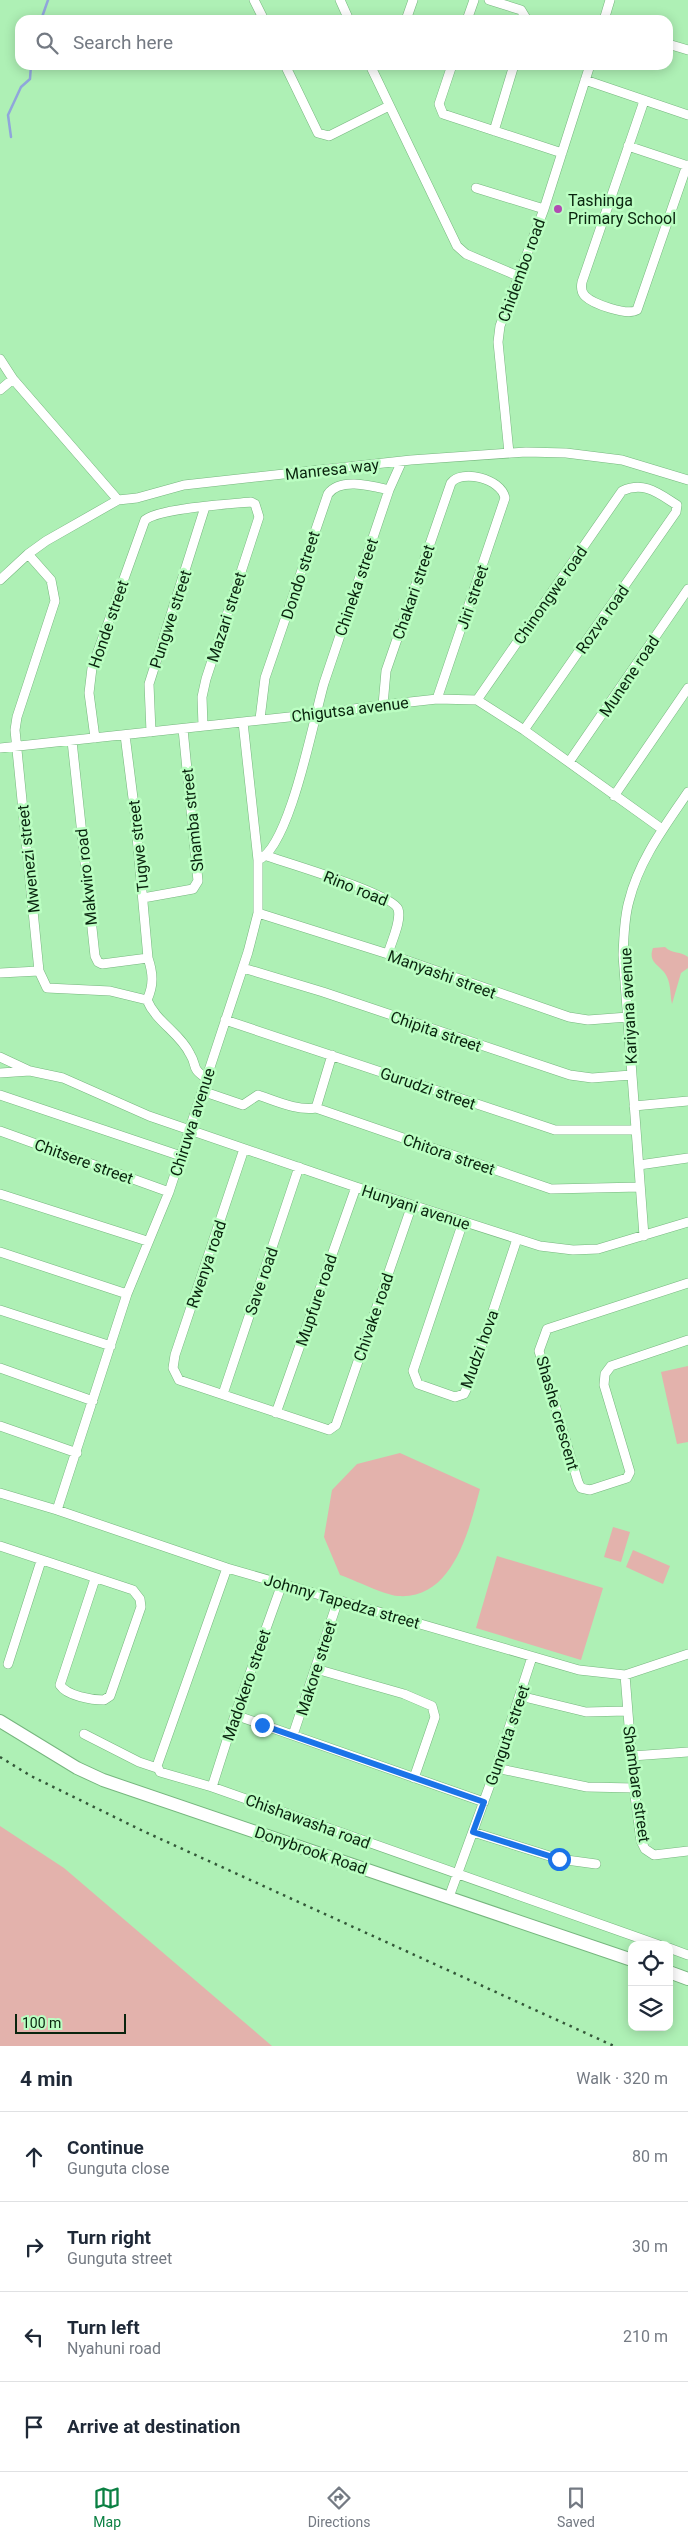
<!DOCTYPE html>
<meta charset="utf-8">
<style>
body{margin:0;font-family:Roboto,sans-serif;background:#f2f2f3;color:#1f2937}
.controls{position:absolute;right:15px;bottom:15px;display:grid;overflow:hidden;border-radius:10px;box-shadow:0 2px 12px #0003}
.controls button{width:45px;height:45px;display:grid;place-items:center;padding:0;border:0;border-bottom:1px solid #e0e1e3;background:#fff;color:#1f2937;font:25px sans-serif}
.scale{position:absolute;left:15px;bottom:12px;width:111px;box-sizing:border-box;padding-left:5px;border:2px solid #09240e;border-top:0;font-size:14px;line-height:18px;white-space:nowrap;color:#09240e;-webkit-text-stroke:4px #bbfec2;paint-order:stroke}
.stop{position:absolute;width:15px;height:15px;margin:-11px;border:4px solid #1a73e8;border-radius:50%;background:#fff}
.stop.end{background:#1a73e8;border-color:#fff;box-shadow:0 1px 5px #0008}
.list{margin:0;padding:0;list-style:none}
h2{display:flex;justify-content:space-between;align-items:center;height:65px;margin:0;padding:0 20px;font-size:21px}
h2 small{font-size:16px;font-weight:400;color:#747a83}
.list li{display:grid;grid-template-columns:32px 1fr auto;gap:15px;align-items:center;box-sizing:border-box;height:90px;padding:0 20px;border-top:1px solid #e0e1e3}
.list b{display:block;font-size:19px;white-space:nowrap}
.list p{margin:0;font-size:16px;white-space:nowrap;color:#747a83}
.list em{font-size:16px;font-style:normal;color:#747a83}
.icon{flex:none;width:28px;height:28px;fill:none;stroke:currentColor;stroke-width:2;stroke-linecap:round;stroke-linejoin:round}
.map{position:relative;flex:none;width:688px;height:2046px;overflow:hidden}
.search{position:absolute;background:#fff;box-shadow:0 2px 12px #0003;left:15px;right:15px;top:15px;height:55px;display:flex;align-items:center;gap:12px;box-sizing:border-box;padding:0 18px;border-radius:15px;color:#747a83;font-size:19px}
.sheet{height:425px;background:#fff}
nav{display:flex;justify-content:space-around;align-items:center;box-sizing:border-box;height:70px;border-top:1px solid #e0e1e3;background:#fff;font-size:14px;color:#747a83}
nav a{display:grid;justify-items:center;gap:2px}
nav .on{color:#0b8043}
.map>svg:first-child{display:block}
.green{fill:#e3b2ac}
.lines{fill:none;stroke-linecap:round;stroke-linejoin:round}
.stream{stroke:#90a6db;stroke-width:2.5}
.street-casing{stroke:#76b67e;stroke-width:10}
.secondary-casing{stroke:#76b67e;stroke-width:14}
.street{stroke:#fff;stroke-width:9}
.secondary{stroke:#fff;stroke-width:12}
.rail{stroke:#335738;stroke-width:2.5;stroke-dasharray:2.5 5;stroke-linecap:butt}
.route{stroke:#1a73e8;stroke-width:6}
.poi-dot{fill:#b14cb2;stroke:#bbfec2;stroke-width:2}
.labels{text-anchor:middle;stroke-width:5;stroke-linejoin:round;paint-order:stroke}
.poi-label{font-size:16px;fill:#09240e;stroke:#bbfec2;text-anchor:start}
.street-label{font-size:16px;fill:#09240e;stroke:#bbfec2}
</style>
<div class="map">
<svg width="688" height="2046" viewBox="0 0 688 2046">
<rect width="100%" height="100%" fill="#aef0b5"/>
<path class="green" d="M665 947C672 954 681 951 688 957V968L681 973 672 1004C670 996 671 985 667 977 662 965 647 964 653 948Z
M688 1366V1442L677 1444 661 1372Z
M400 1453 480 1489C469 1530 453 1600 398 1596 384 1595 355 1580 340 1575L324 1537 332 1490 357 1464Z
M613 1527 630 1532 621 1562 604 1557Z
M633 1550 670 1566 663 1584 626 1567Z
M497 1556 603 1588 581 1660 476 1628Z
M0 1826 64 1868 272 2046H0Z"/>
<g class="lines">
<path class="stream" d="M41 20 48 0
M11 137 8 115 21 87 30 79 31 65"/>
<g class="street-casing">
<path id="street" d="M254 0 264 20
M340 0 349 20
M489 0 521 10 527 20
M406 20 413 0
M467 20 474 0
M604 20 610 0
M668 44 688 50
M285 65 318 133 329 136 389 106
M370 65 457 246 466 254 518 276
M452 65 439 104 443 114 562 153
M585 80 688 115
M644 101 582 282C581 287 581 292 585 296 593 304 627 316 637 310L687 165
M494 131 514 65
M628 146 688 166
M476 188 544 209
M0 359 13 379 118 500
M0 390 13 379
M509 453 498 342 500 326 544 209 590 65
M28 554 51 580 55 601 17 717 15 730 39 971 47 988 110 991 147 1000C154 985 153 973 148 958L135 814 125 735
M0 580 28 554 46 541 118 500 137 498 184 485 411 460 526 452 566 453 622 460 688 480
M477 700 622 491C644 481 658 493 677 505L676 512 524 730
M383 705 386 671 451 483C461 469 501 478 505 498L437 699
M260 719 265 678 328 494C340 477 372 486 389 490
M151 732 149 684 205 507
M95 738 89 693 92 668 145 520C160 508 229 504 251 502L255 504 259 517 206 679 202 697 203 726
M72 741 95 956 98 962 102 964 148 958
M0 748 317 714 383 705 437 699 477 700 524 730 662 829
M569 762 688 589
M614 796 688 688
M267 856C287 863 393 894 398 909 402 921 391 942 388 954
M258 860C290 848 314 717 324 683L389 490 402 461
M143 898 193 889 198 881 183 729
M258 913 388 954 569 1017 588 1020 628 1017
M243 968 323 992 570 1075 592 1078 631 1075
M0 973 39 971
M147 1000C156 1022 180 1033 190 1054 198 1067 190 1067 206 1078
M225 1020 555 1130H635
M332 1055 316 1108 551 1189 640 1187
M0 1057 30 1071 63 1078 149 1116 356 1187 540 1246 573 1250 598 1249 688 1222
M0 1073 30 1071
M202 1091 243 1105 258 1095C276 1101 297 1111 316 1108
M0 1095 181 1156
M634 1106 688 1101
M0 1131 169 1192
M244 1149 175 1355 173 1368 179 1380 329 1430 336 1425 412 1205
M639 1165 688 1158
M0 1194 147 1241
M463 1222 413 1371 418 1384 455 1397 464 1394 468 1386 517 1239
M644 1236 623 955C624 937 624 918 629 901 639 860 665 826 688 792
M0 1252 127 1294
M688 1283 547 1329 539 1351 578 1482 581 1488 590 1490 627 1478 630 1472 604 1385 605 1374 611 1366 688 1340
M0 1310 111 1346
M0 1368 93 1401
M223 1394 299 1167
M276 1413 356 1187
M0 1426 77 1453
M0 1493 57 1510 227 1568 579 1670 625 1675 688 1654
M57 1510 127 1294 169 1192 190 1128 248 952 258 913V860L243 722
M0 1546 133 1590 140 1599 141 1607 110 1696 104 1700C92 1700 67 1696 60 1685L95 1579
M227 1568 157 1766 160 1772 212 1787 659 1945
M8 1664 41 1561
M316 1669 404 1694 432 1706 435 1717 414 1778
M625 1675 634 1788 641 1841 645 1849 654 1855 688 1851
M520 1696 586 1712 627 1711
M235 1715 484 1802
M84 1734 139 1762 157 1768
M293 1735 338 1600
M632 1756 688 1752
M496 1768 587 1787 634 1788
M212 1787 235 1715 282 1584
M473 1832 559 1859 596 1864
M449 1897 496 1768 532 1657
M669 1948 688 1955"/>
</g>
<g class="secondary-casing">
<path id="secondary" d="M0 1721 77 1768 103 1780 632 1960
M669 1972 688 1979"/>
</g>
<use href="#street" class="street"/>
<use href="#secondary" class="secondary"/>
<path class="rail" d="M0 1757 31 1776 143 1831 614 2046"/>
</g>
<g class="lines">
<path class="route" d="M262 1725 484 1802 473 1832 559 1859"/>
</g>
<circle class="poi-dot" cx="558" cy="209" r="5"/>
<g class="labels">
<g class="poi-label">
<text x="568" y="206">Tashinga<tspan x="568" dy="18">Primary School</tspan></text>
</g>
<g class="street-label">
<text transform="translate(521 270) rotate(-70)" y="6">Chidembo road</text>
<text transform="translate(332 469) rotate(-6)" y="6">Manresa way</text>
<text transform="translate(300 575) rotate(-72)" y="6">Dondo street</text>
<text transform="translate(356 587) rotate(-71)" y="6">Chineka street</text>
<text transform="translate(413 592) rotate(-71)" y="6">Chakari street</text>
<text transform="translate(550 595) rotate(-55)" y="6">Chinongwe road</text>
<text transform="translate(472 597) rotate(-71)" y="6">Jiri street</text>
<text transform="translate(226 617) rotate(-72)" y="6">Mazari street</text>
<text transform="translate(170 619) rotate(-72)" y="6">Pungwe street</text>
<text transform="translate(602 619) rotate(-55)" y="6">Rozva road</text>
<text transform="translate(108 624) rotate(-71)" y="6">Honde street</text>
<text transform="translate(629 676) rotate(-56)" y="6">Munene road</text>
<text transform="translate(350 709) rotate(-7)" y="6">Chigutsa avenue</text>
<text transform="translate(192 820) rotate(-96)" y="6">Shamba street</text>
<text transform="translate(138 846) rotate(-96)" y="6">Tugwe street</text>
<text transform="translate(28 859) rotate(-96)" y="6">Mwenezi street</text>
<text transform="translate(86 877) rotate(-96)" y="6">Makwiro road</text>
<text transform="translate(356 888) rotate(22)" y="6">Rino road</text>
<text transform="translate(442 974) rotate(20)" y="6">Manyashi street</text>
<text transform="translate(628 1006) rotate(-93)" y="6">Kariyana avenue</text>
<text transform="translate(436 1031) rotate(19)" y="6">Chipita street</text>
<text transform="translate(428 1088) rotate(19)" y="6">Gurudzi street</text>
<text transform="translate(192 1122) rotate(-72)" y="6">Chiruwa avenue</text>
<text transform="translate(449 1154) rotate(19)" y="6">Chitora street</text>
<text transform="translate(84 1161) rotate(20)" y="6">Chitsere street</text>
<text transform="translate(416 1207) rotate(18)" y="6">Hunyani avenue</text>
<text transform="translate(206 1264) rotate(-71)" y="6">Rwenya road</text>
<text transform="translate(261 1281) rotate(-71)" y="6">Save road</text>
<text transform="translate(316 1300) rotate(-71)" y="6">Mupfure road</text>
<text transform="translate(373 1317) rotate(-71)" y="6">Chivake road</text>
<text transform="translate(479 1349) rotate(-70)" y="6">Mudzi hova</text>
<text transform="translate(558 1413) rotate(74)" y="6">Shashe crescent</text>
<text transform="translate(342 1601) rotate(16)" y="6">Johnny Tapedza street</text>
<text transform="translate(316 1668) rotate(-72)" y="6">Makore street</text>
<text transform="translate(246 1685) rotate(-71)" y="6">Madokero street</text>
<text transform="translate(507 1735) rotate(-71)" y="6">Gunguta street</text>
<text transform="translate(637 1784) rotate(82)" y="6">Shambare street</text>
<text transform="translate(308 1821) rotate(20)" y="6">Chishawasha road</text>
<text transform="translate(311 1850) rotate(19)" y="6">Donybrook Road</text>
</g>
</g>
</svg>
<div class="controls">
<button><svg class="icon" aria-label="locate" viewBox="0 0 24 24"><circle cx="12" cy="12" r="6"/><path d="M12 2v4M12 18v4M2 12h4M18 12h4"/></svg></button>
<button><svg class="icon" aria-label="layers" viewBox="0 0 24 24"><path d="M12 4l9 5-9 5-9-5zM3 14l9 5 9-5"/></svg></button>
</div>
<div class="scale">100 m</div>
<div class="stop" style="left:559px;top:1859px"></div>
<div class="stop end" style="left:262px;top:1725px"></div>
<div class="search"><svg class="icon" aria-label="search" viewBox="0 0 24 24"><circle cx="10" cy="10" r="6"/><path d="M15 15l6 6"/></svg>Search here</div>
</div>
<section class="sheet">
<h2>4 min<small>Walk · 320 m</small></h2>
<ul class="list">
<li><svg class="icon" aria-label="ahead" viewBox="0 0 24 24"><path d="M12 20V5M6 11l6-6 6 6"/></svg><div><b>Continue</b><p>Gunguta close</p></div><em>80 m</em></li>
<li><svg class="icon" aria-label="right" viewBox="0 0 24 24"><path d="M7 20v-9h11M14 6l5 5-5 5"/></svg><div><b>Turn right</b><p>Gunguta street</p></div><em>30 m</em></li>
<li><svg class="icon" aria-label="left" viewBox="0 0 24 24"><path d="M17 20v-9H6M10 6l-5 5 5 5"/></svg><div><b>Turn left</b><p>Nyahuni road</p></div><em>210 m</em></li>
<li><svg class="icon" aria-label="arrive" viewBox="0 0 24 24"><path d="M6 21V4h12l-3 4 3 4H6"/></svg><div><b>Arrive at destination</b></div></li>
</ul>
</section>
<nav>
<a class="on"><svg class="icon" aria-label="map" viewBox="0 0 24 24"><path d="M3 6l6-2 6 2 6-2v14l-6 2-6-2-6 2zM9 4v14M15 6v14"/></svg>Map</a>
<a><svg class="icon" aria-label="directions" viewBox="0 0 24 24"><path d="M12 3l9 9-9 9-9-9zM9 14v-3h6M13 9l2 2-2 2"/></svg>Directions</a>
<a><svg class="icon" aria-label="saved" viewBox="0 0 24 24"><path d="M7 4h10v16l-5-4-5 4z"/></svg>Saved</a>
</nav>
